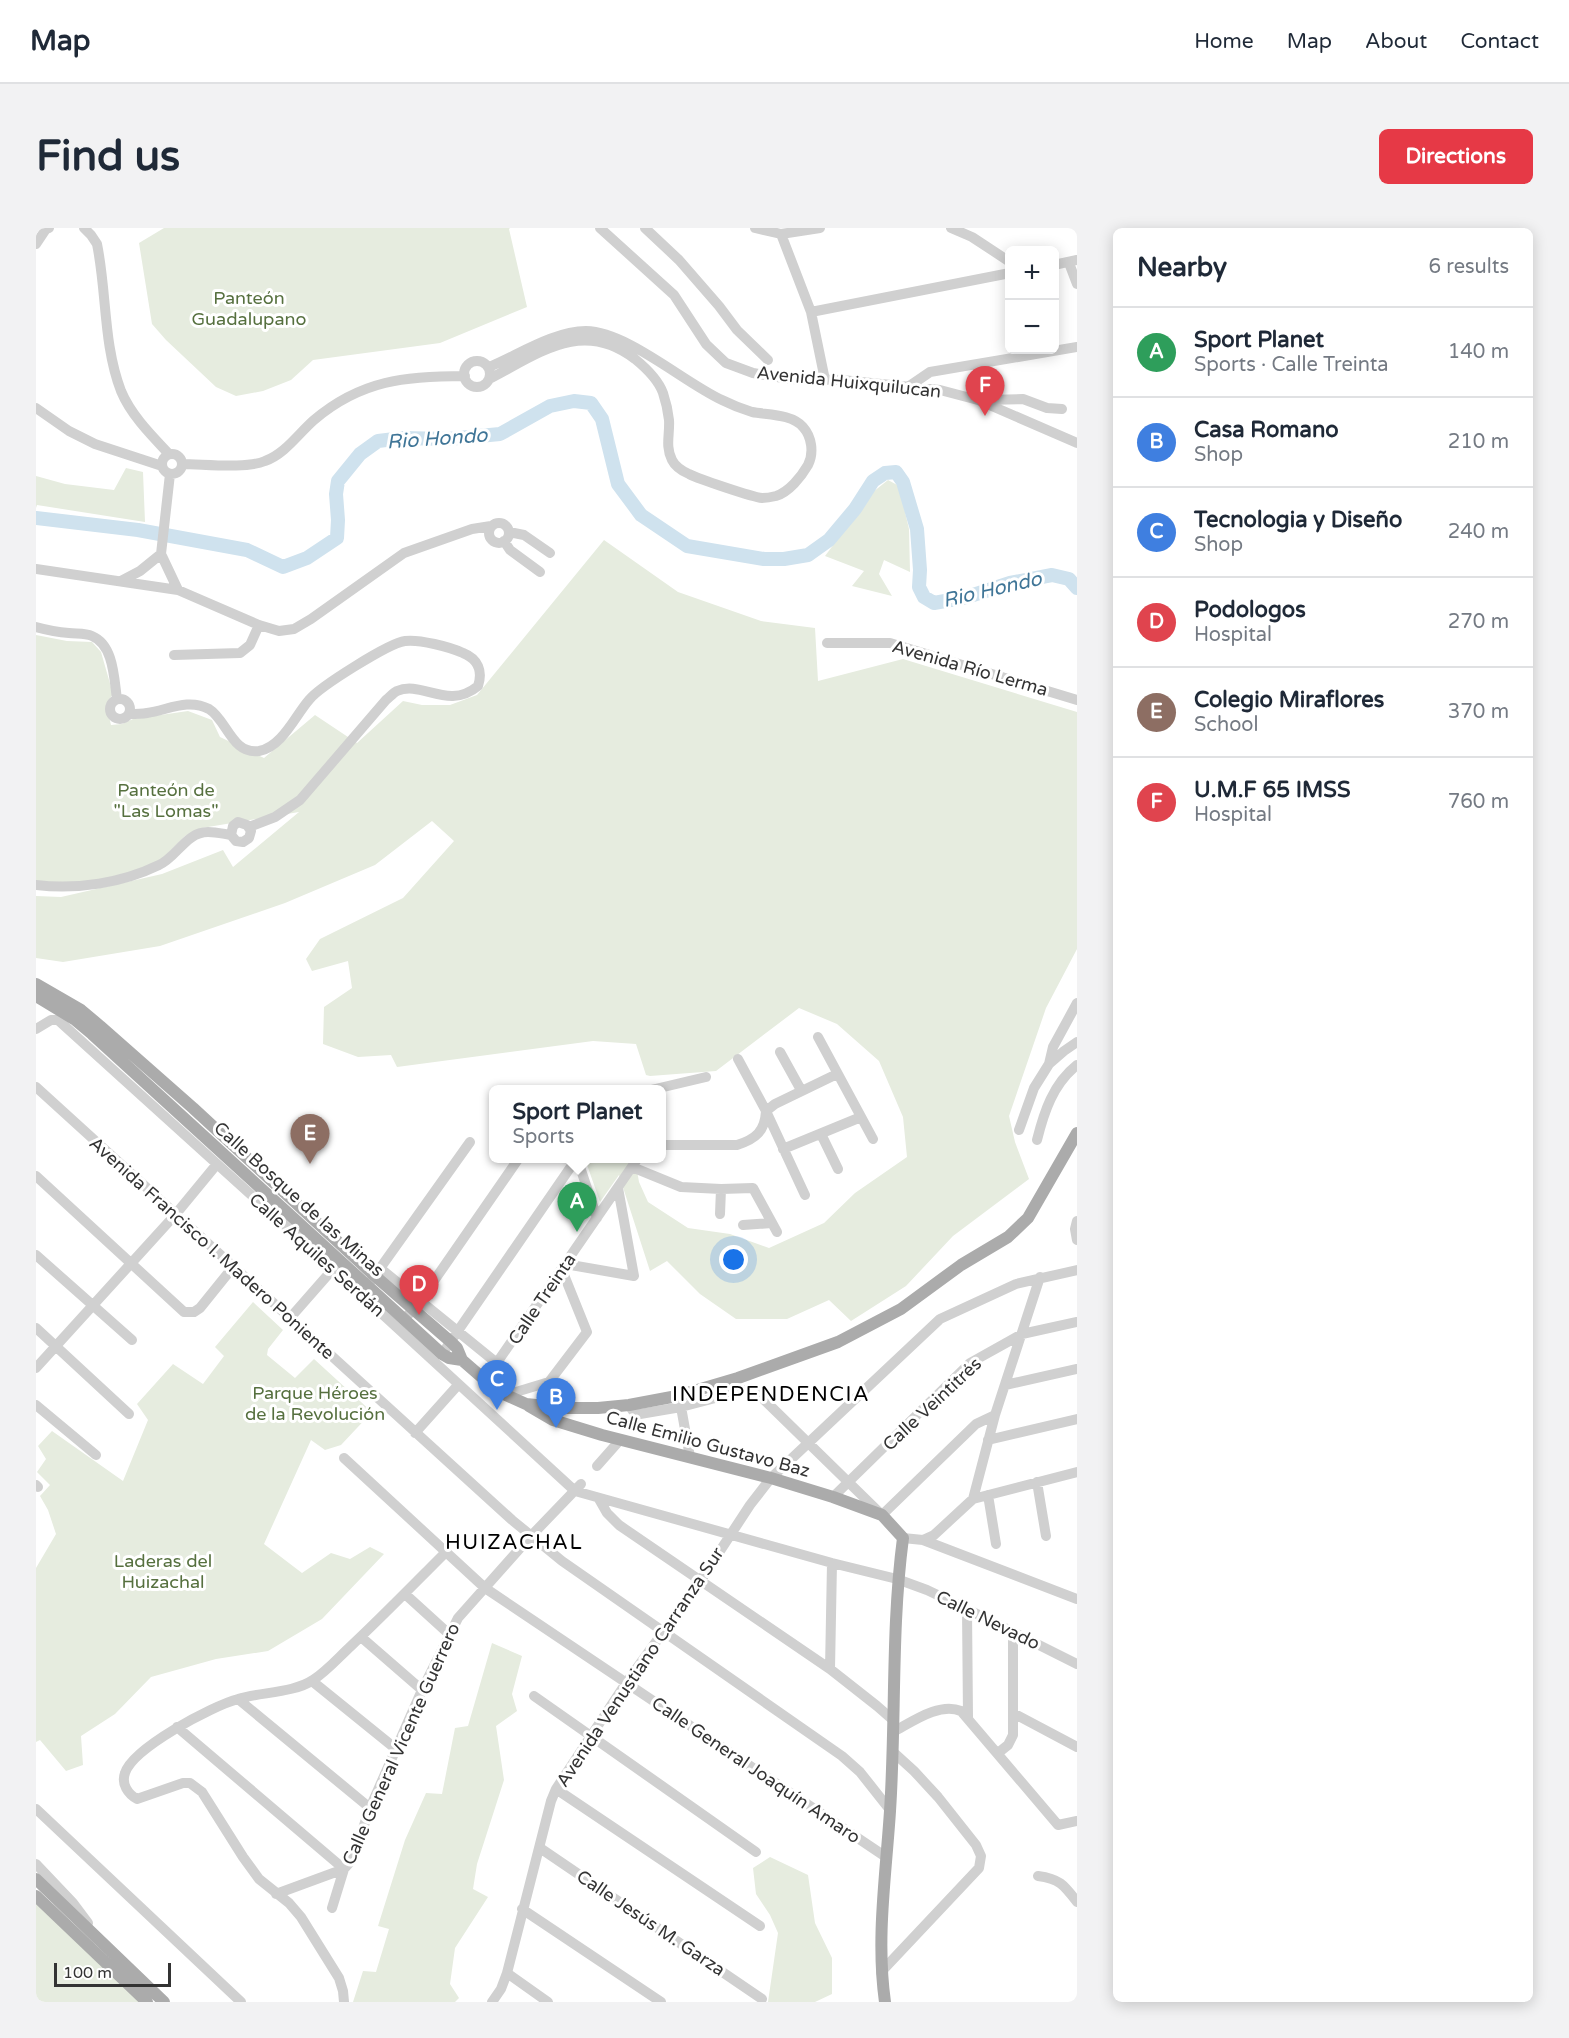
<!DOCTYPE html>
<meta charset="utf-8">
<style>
body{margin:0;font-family:"Varela Round",sans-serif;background:#f2f2f3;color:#1f2937}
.controls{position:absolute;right:18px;top:18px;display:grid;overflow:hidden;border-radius:9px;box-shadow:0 3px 15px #0003}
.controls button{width:54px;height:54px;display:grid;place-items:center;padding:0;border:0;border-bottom:2px solid #e0e1e3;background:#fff;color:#1f2937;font:30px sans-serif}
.scale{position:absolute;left:18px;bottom:15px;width:117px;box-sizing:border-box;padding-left:6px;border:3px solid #333;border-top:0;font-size:16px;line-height:21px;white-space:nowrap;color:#333;-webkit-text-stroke:4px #fff;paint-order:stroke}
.you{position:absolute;left:698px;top:1032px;width:21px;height:21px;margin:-15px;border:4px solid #fff;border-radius:50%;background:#1a73e8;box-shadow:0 0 0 9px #1a73e833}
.badge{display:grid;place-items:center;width:39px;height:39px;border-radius:50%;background:#e63946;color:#fff;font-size:20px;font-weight:700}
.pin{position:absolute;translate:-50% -50px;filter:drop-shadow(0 2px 3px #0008)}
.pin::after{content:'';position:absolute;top:32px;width:21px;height:18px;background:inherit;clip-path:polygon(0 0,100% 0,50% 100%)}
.popup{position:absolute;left:453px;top:857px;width:177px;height:78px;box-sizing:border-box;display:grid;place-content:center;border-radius:9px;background:#fff;filter:drop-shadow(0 2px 4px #0005);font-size:20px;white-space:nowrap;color:#747a83}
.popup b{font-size:22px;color:#1f2937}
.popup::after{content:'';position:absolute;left:50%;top:100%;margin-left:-12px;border:12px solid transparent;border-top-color:#fff}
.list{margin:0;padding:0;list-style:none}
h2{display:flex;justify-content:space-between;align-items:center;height:78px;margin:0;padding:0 24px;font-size:26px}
h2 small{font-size:20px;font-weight:400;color:#747a83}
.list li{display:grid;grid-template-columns:39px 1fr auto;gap:18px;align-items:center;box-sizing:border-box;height:90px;padding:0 24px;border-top:2px solid #e0e1e3}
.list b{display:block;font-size:22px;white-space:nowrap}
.list p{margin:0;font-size:20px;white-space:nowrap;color:#747a83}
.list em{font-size:20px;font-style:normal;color:#747a83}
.map{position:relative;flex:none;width:1041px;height:1774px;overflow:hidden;border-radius:9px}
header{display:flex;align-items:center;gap:36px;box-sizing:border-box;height:84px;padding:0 30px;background:#fff;border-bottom:2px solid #e0e1e3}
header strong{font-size:28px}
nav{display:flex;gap:33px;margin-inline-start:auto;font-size:21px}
.intro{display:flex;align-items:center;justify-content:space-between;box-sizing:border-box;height:144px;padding:0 36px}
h1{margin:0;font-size:42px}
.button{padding:15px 27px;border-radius:9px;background:#e63946;color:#fff;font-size:21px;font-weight:700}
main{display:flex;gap:36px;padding:0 36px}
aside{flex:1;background:#fff;border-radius:9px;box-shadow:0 3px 15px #0003}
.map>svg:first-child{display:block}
.green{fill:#e6ecdf}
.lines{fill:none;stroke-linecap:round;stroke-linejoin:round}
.river{stroke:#cfe2ee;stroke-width:14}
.minor{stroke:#d0d0d0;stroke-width:10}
.major{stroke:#ababab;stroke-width:12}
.labels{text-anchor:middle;stroke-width:6;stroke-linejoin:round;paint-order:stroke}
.park-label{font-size:18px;fill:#56703f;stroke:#fff}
.street-label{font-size:18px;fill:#333;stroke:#fff}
.water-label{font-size:20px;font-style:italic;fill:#3f7597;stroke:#fff}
.quarter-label{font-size:21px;letter-spacing:1.5px;fill:#000;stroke:#fff}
</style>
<header>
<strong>Map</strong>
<nav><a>Home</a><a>Map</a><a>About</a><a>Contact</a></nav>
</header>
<div class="intro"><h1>Find us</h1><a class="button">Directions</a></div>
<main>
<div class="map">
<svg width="1041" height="1774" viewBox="0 0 1041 1774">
<rect width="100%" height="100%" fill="#fff"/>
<path class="green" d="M128 0H474L473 1 491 79 404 115 277 132 255 152 227 163 200 168 180 159 130 112 116 96 103 15Z
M90 240 107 244 109 294 1 277 0 280V248L29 256 78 262Z
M852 252 863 258 873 301 874 344 848 332 843 346 856 368 816 358 828 343 789 328 837 264Z
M568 312 642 364 725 393 779 400 782 453 867 431 1041 484V721L1010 780 973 888 979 914 993 951 917 1008 870 1058 815 1093 793 1072 751 1091H700L664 1066 631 1033 614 1043 583 947 564 974 549 931H599L603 954 612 974 652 1000 694 1006 733 1020 788 995 819 965 871 929 867 889 843 833 801 796 763 780 680 843 614 848 610 847 600 816 557 813 361 839 355 827 322 829 287 816 288 779 316 760 312 733 276 743 270 731 284 711 367 670 418 613 396 593 339 637 249 675 124 718 27 734 0 730V668L25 669 126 646 187 622 197 639 263 584 166 600 149 608 123 634 85 647 41 656 0 653V407L31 413 56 414 65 424 77 466 70 476 75 497 86 496 97 491 152 483 176 492 184 509 228 530 279 487 321 515 367 473 386 477H414L441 467Z
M217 1074 247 1102 232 1121 231 1127 259 1150 278 1131 336 1184 305 1217 289 1222 275 1212 228 1316 266 1345 295 1325 314 1331 334 1319 348 1326 286 1391 232 1423 180 1431 115 1449 79 1486 45 1508 47 1537 30 1543 4 1512 0 1514V1340L20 1306 12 1282 4 1268 14 1257 1 1244 10 1231 2 1218 16 1203 87 1253 112 1192 101 1176 137 1136 167 1156 188 1128 179 1119Z
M456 1415 486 1428 476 1466 481 1483 460 1498 468 1552 441 1636 437 1661 452 1669 419 1720 414 1756 423 1770 419 1774H317L327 1743 340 1744 353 1701 342 1698 369 1612 390 1565 406 1566 419 1500 432 1498Z
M734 1629 772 1647 779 1695 796 1730V1766L779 1774H732L742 1705 734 1687 720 1666 717 1640Z
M0 1668 111 1774H0Z"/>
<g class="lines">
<path class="river" d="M0 290 102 302 211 322 247 339 271 330 301 310 302 292 300 266 302 253 324 226 342 213 367 210 412 211 464 206 514 178 538 173 555 175 566 191 582 256 605 287 651 318 728 331H748L772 327 793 312 819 281 837 253 849 245 860 244 867 254 881 301 884 342 883 359 888 369 898 375 931 369 974 355 1016 347 1033 351 1041 360"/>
<path class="minor" d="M48 0 55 7 61 16C71 65 67 116 85 163 95 187 115 207 133 226
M564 0 638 67 670 116 690 135 717 145 753 151 806 152 904 162 942 172 1041 215
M609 0 643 32 683 78 701 102 732 132
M719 0 745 6 784 0
M915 0 936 9 974 34
M745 6 775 84 789 152
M0 16 10 1 13 0
M1033 35 1041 56
M1018 37 1041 32
M775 84 974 45
M428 146a13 13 0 1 1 26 0a13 13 0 1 1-26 0Z
M453 139C482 127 518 103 550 103 592 104 647 154 686 172 696 177 706 181 716 184 732 187 756 186 767 199 776 209 778 225 772 237 765 249 753 264 740 268 736 269 730 270 726 270 716 269 663 251 653 246 646 243 639 238 636 232 629 218 634 206 633 192 632 183 630 174 627 165 622 151 610 140 599 131 546 90 502 126 453 151
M872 159 894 144 1041 119
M949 172 987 171 1011 180 1026 181
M0 180 33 203 59 216 126 238
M126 236a10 10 0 1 1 20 0a10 10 0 1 1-20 0Z
M146 236C168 236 210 241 229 233 249 226 263 205 278 192 325 152 370 148 429 148
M134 246 125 326 142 362
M453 305a10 10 0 1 1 20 0a10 10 0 1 1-20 0Z
M473 304 488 307 514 325
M468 313 474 322 504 344
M0 341 142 362 223 397 243 403 258 401 275 391 368 325 436 301 455 298
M85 353 104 343 125 326
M0 399C11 402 21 404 33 405 40 406 49 405 56 408 78 417 78 451 81 471
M791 415H854L1041 472
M138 427 204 425 214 417 223 397
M74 481a10 10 0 1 1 20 0a10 10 0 1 1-20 0Z
M93 486C99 486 105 486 111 485 132 482 152 470 173 481 191 492 196 527 223 523 246 519 259 488 273 472 283 459 353 415 369 413 383 411 414 419 427 425 442 431 447 443 442 458 412 483 386 452 361 463 357 465 353 470 350 472L264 572 239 589 213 599
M0 657C41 662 86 655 123 637 141 629 150 604 172 604 180 604 188 606 195 607L200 613 207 614 213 610 215 603 211 597 202 594 197 598 195 607
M0 801 15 792H22L307 1050 539 1263 796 1335 861 1351 891 1362 931 1381 1041 1436
M782 809 837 911
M744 824 765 862
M702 831 730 883 769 967
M1013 836 1028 823 1041 814
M0 859 476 1292 526 1333 806 1528 824 1544 854 1582
M615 862 670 849
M983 902 998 860 1013 836 1017 819 1041 775
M785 906 802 941
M1001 912C1008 884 1017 856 1041 837
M625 917H701C720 911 729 903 730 883L739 876 801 846
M747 921 825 889
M541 930 561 990
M596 939 645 959 685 961 717 960 741 1004
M0 948 148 1084H158L164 1080 197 1039
M684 986 685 961
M1041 993 1039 1001 1041 1012
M707 997 736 995
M0 1027 96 1112
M529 1036 598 1048 582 960
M345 1041 462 1136
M335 1053 434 914
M372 1087 384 1073 483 930
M254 1090 297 1041
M0 1100 93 1186
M406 1126 534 940 542 932
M0 1140 139 987 181 936
M449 1152 602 930
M969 1157 1041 1141
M470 1167 513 1154 551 1104 526 1042
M0 1177 60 1227
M593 1177 597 1183 604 1186 645 1179 710 1162 719 1163 846 1287 940 1196 959 1187
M645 1179 654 1229
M379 1205 422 1157
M952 1212 1041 1191
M308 1230 449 1360 850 1629
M561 1238 584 1212
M1001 1254 1010 1308
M0 1257 2 1259
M952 1267 960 1316
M797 1269 934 1135 986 1106 1041 1094
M563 1271 571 1285 583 1297 794 1441 841 1478 857 1492
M937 1271 959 1187 1004 1049
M867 1310 887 1312 898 1307 937 1271 1041 1244
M887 1312 1041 1371
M369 1366 413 1406
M931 1381 932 1489
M325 1409 386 1462
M794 1441 796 1335
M276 1453 360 1521
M498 1468 720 1624
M202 1471 334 1580
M977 1485 1041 1519
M141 1499 308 1641 240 1666
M857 1504C876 1494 903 1474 925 1483L1022 1597 1041 1593
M962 1525 972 1517 977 1507V1405
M520 1561 724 1698
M0 1581 205 1774
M504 1620 726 1771
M0 1636 37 1675 52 1695
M1002 1648C1024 1651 1028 1657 1041 1674
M296 1680 308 1641 316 1632 334 1580 386 1462 422 1390 495 1308 545 1256
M486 1681 625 1774
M845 1744 943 1640 945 1628 940 1617 902 1569 878 1543 856 1523
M471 1745 512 1774
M308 1774 307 1763 303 1750 265 1689 253 1675 223 1651 207 1629 166 1564 154 1555H147L101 1571C92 1566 85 1556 89 1545 97 1520 176 1478 202 1471 224 1464 258 1465 277 1452 291 1443 303 1429 315 1418 347 1388 378 1356 409 1325
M456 1774 465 1761 471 1745 515 1573 520 1561 590 1455 665 1352 714 1277 735 1250 904 1091 980 1056 1041 1042"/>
<path class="major" d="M0 756 45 782 64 798 157 880 339 1048 415 1114 421 1120 426 1132 449 1152 470 1167 490 1176 530 1180H562L593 1177 641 1168 702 1150 802 1114 865 1081 925 1037 972 1009 992 990 1041 905
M0 768 38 791 56 806 406 1126 413 1130 426 1132
M493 1178 517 1192 566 1207 735 1250 797 1269 846 1287 867 1310C855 1401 860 1492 854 1583 850 1646 840 1711 849 1774
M0 1651 128 1774
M0 1668 111 1774"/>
</g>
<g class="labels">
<g class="park-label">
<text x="213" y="76">Panteón<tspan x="213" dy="21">Guadalupano</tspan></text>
<text x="130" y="568">Panteón de<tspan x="130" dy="21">"Las Lomas"</tspan></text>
<text x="279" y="1171">Parque Héroes<tspan x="279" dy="21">de la Revolución</tspan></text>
<text x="127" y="1339">Laderas del<tspan x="127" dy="21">Huizachal</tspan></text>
</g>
<g class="street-label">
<text transform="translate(813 154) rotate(6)" y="6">Avenida Huixquilucan</text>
<text transform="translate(934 440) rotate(16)" y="6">Avenida Río Lerma</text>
<text transform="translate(263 971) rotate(42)" y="6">Calle Bosque de las Minas</text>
<text transform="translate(176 1020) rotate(42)" y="6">Avenida Francisco I. Madero Poniente</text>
<text transform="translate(281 1027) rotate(42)" y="6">Calle Aquiles Serdán</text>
<text transform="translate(506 1071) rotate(-56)" y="6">Calle Treinta</text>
<text transform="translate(896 1176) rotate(-43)" y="6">Calle Veintitrés</text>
<text transform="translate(672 1216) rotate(15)" y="6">Calle Emilio Gustavo Baz</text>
<text transform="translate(952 1392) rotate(26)" y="6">Calle Nevado</text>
<text transform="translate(604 1439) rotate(-56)" y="6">Avenida Venustiano Carranza Sur</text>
<text transform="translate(365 1516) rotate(-66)" y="6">Calle General Vicente Guerrero</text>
<text transform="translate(720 1542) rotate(34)" y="6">Calle General Joaquín Amaro</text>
<text transform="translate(615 1695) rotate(34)" y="6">Calle Jesús M. Garza</text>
</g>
<g class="water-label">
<text transform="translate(401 210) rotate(-4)" y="7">Rio Hondo</text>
<text transform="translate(956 361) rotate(-13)" y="7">Rio Hondo</text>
</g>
<g class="quarter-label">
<text x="735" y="1173">INDEPENDENCIA</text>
<text x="478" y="1321">HUIZACHAL</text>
</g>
</g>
</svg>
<div class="controls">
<button>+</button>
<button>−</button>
</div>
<div class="scale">100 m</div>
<div class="you"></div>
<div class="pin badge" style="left:541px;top:1004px;background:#2e9e5b">A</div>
<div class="popup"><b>Sport Planet</b>Sports</div>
<div class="pin badge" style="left:520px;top:1200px;background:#3f7fe0">B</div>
<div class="pin badge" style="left:461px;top:1182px;background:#3f7fe0">C</div>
<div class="pin badge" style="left:383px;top:1087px;background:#e0444e">D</div>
<div class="pin badge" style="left:274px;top:936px;background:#8d6e63">E</div>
<div class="pin badge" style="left:949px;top:188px;background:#e0444e">F</div>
</div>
<aside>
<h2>Nearby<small>6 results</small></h2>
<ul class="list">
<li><span class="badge" style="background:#2e9e5b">A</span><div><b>Sport Planet</b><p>Sports · Calle Treinta</p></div><em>140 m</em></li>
<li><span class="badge" style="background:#3f7fe0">B</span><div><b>Casa Romano</b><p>Shop</p></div><em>210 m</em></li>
<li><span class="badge" style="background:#3f7fe0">C</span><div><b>Tecnologia y Diseño</b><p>Shop</p></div><em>240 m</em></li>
<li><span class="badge" style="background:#e0444e">D</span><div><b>Podologos</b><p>Hospital</p></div><em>270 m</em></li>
<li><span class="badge" style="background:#8d6e63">E</span><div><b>Colegio Miraflores</b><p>School</p></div><em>370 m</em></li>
<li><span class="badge" style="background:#e0444e">F</span><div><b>U.M.F 65 IMSS</b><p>Hospital</p></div><em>760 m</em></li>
</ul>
</aside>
</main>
